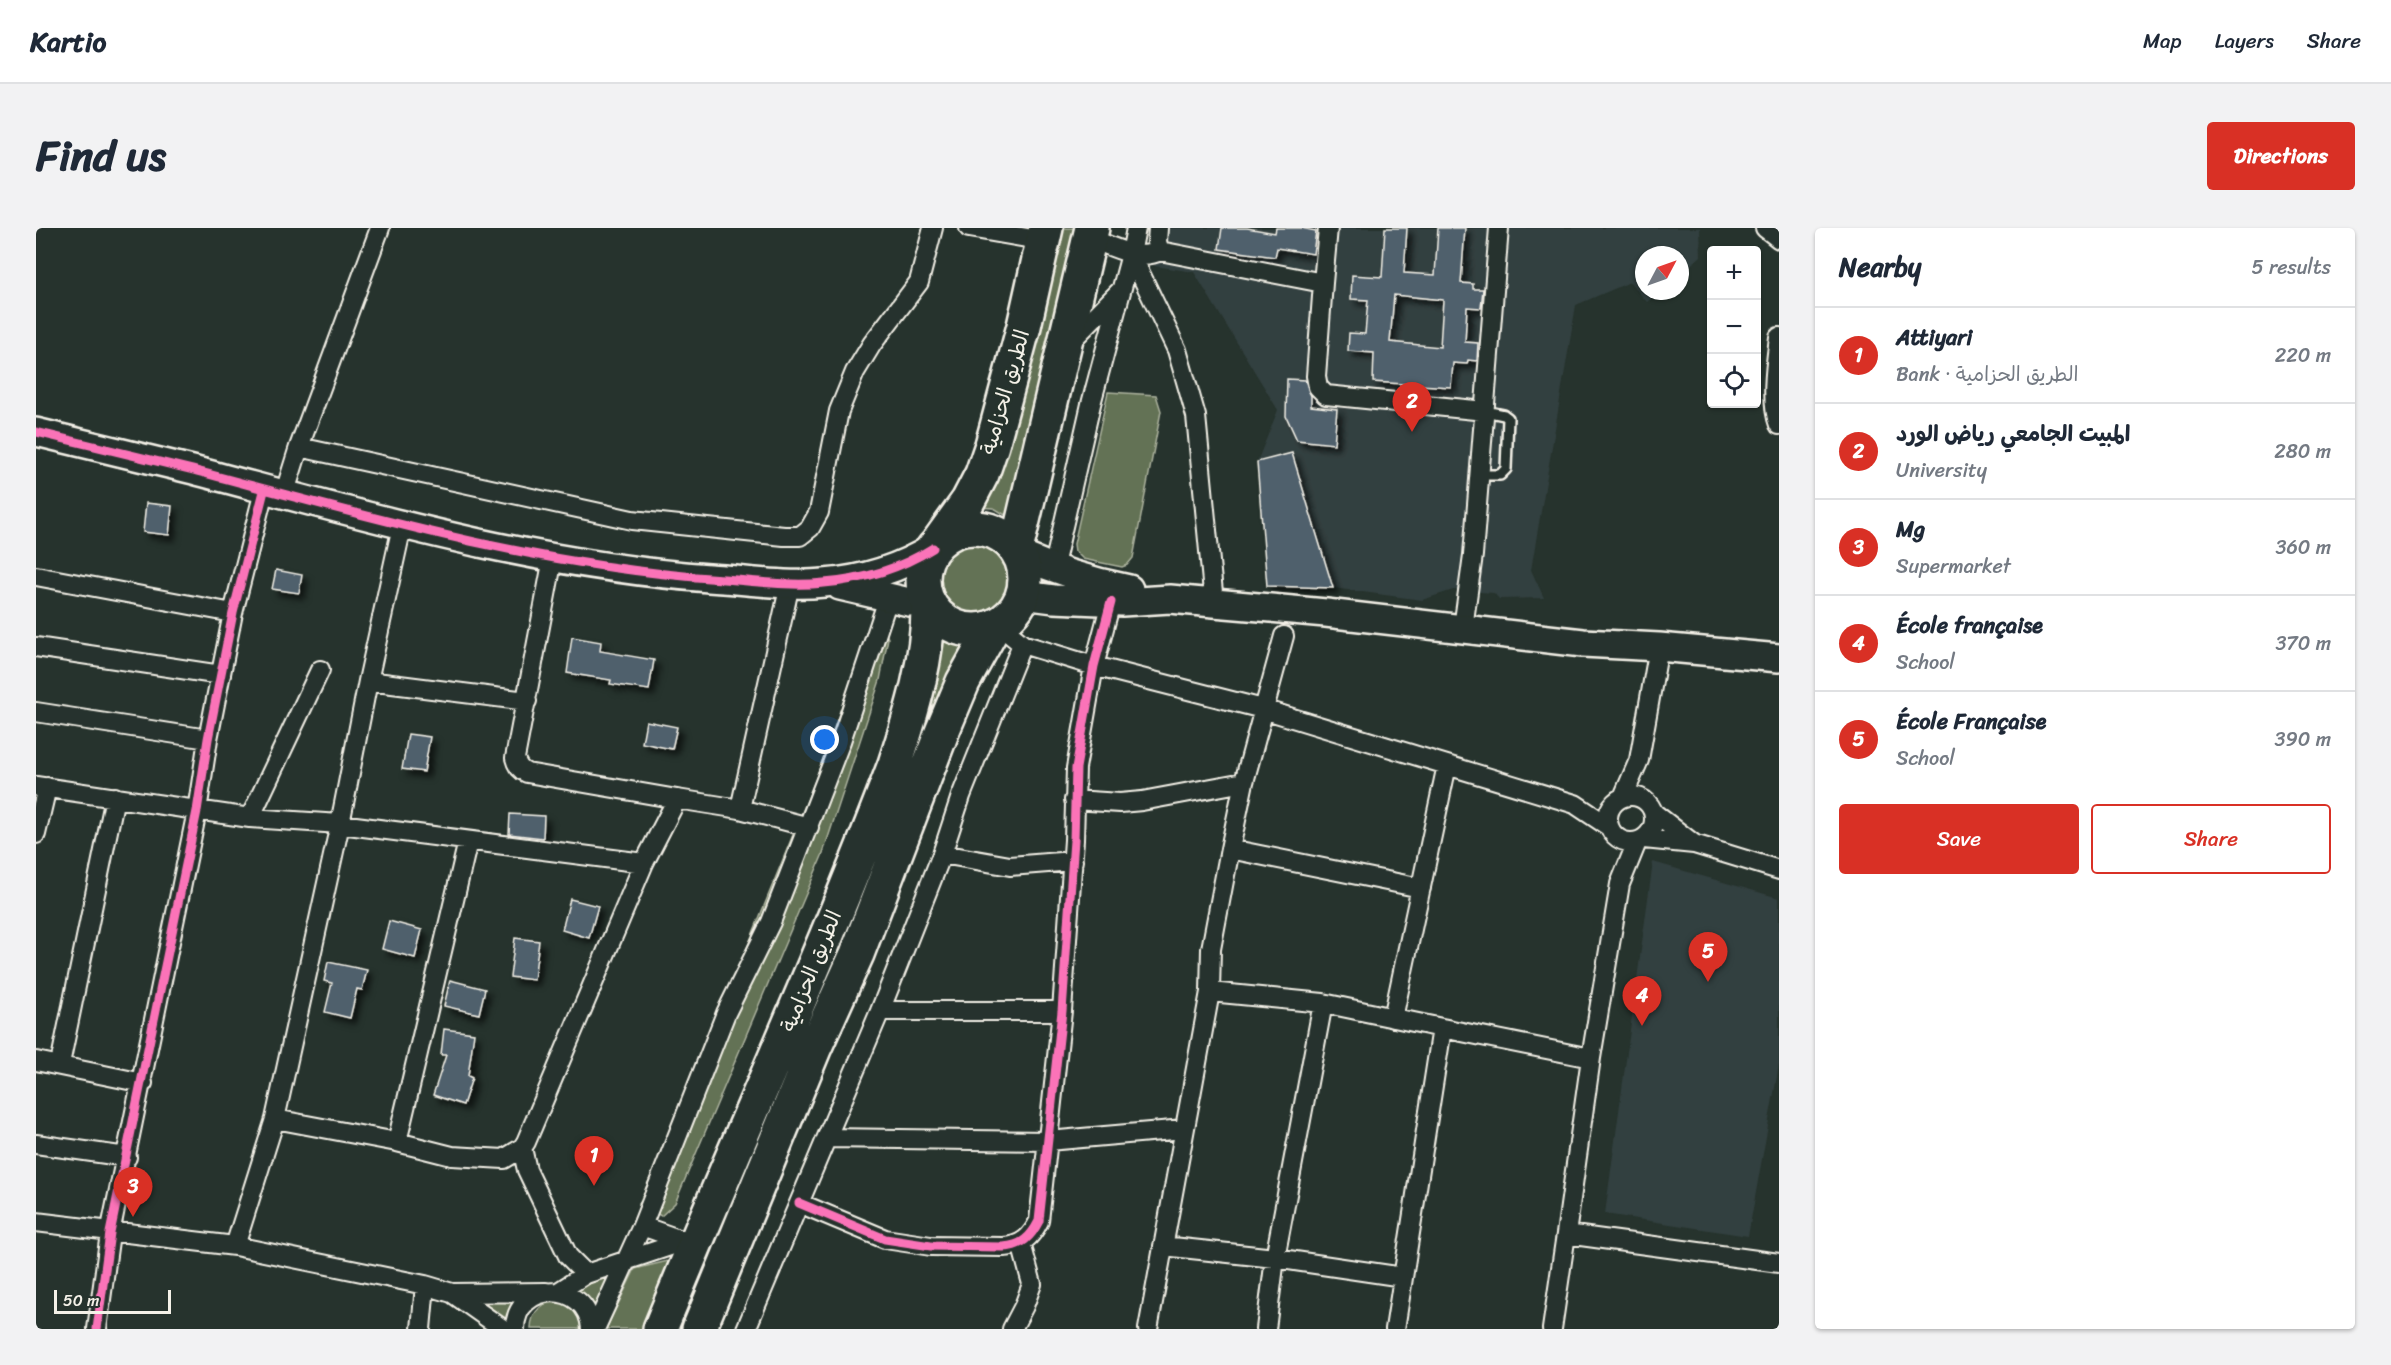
<!DOCTYPE html>
<meta charset="utf-8">
<style>
body{margin:0;font-family:Sriracha,"Playpen Sans Arabic",sans-serif;background:#f2f2f3;color:#1f2937}
.controls{position:absolute;right:18px;top:18px;display:grid;overflow:hidden;border-radius:6px;box-shadow:0 2px 4px #0004}
.controls button{width:54px;height:54px;display:grid;place-items:center;padding:0;border:0;border-bottom:2px solid #e0e1e3;background:#fff;color:#1f2937;font:30px sans-serif}
.compass{position:absolute;left:1599px;top:18px;width:54px;height:54px;border-radius:50%;background:#fff;box-shadow:0 2px 4px #0004;rotate:49deg}
.scale{position:absolute;left:18px;bottom:15px;width:117px;box-sizing:border-box;padding-left:6px;border:3px solid #f4f1e8;border-top:0;font-size:16px;line-height:21px;white-space:nowrap;color:#f4f1e8;-webkit-text-stroke:4px #26332d;paint-order:stroke}
.you{position:absolute;left:789px;top:512px;width:21px;height:21px;margin:-15px;border:4px solid #fff;border-radius:50%;background:#1a73e8;box-shadow:0 0 0 9px #1a73e833}
.badge{display:grid;place-items:center;width:39px;height:39px;border-radius:50%;background:#d93025;color:#fff;font-size:20px;font-weight:700}
.pin{position:absolute;translate:-50% -50px;filter:drop-shadow(0 2px 3px #0008)}
.pin::after{content:'';position:absolute;top:32px;width:21px;height:18px;background:inherit;clip-path:polygon(0 0,100% 0,50% 100%)}
.list{margin:0;padding:0;list-style:none}
h2{display:flex;justify-content:space-between;align-items:center;height:78px;margin:0;padding:0 24px;font-size:26px}
h2 small{font-size:20px;font-weight:400;color:#747a83}
.list li{display:grid;grid-template-columns:39px 1fr auto;gap:18px;align-items:center;box-sizing:border-box;height:96px;padding:0 24px;border-top:2px solid #e0e1e3}
.list b{display:block;font-size:22px;white-space:nowrap}
.list p{margin:0;font-size:20px;white-space:nowrap;color:#747a83}
.list em{font-size:20px;font-style:normal;color:#747a83}
.actions{display:flex;gap:12px;padding:18px 24px}
.actions a{flex:1;padding:14px 0;border:2px solid #d93025;border-radius:6px;text-align:center;font-size:21px;color:#d93025}
.actions .main{background:#d93025;color:#fff}
.icon{flex:none;width:33px;height:33px;fill:none;stroke:currentColor;stroke-width:2;stroke-linecap:round;stroke-linejoin:round}
.map{position:relative;flex:none;width:1743px;height:1101px;overflow:hidden;border-radius:6px}
header{display:flex;align-items:center;gap:36px;box-sizing:border-box;height:84px;padding:0 30px;background:#fff;border-bottom:2px solid #e0e1e3}
header strong{font-size:28px}
nav{display:flex;gap:33px;margin-inline-start:auto;font-size:21px}
.intro{display:flex;align-items:center;justify-content:space-between;box-sizing:border-box;height:144px;padding:0 36px}
h1{margin:0;font-size:42px}
.button{padding:15px 27px;border-radius:6px;background:#d93025;color:#fff;font-size:21px;font-weight:700}
main{display:flex;gap:36px;padding:0 36px}
aside{flex:1;background:#fff;border-radius:6px;box-shadow:0 2px 4px #0004}
.map>svg:first-child{display:block}
.built{fill:#334040}
.green{fill:#637254;stroke:#acb29e;stroke-width:1.5}
.building{fill:#50606c;stroke:#f4f1e8;stroke-width:1.5;fill-rule:evenodd;filter:url(#shadow)}
.lines{fill:none;stroke-linecap:round;stroke-linejoin:round}
.lane-casing{stroke:#f4f1e8;stroke-width:14}
.street-casing{stroke:#f4f1e8;stroke-width:22}
.secondary-casing{stroke:#f4f1e8;stroke-width:32}
.highway-casing{stroke:#f4f1e8;stroke-width:38}
.lane{stroke:#26332d;stroke-width:9}
.street{stroke:#26332d;stroke-width:18}
.secondary{stroke:#26332d;stroke-width:27}
.highway{stroke:#26332d;stroke-width:33}
.cycleway-casing{stroke:#26332d;stroke-width:13}
.cycleway{stroke:#fb73b8;stroke-width:9}
.labels{text-anchor:middle;stroke-width:5;stroke-linejoin:round;paint-order:stroke}
.street-label{font-size:21px;fill:#f4f1e8;stroke:#26332d}
</style>
<header>
<strong>Kartio</strong>
<nav><a>Map</a><a>Layers</a><a>Share</a></nav>
</header>
<div class="intro"><h1>Find us</h1><a class="button">Directions</a></div>
<main>
<div class="map">
<svg width="1743" height="1101" viewBox="0 0 1743 1101">
<defs>
<filter id="shadow"><feDropShadow dx="5.5" dy="5.5" stdDeviation="3" flood-color="#0009"/></filter>
</defs>
<rect width="100%" height="100%" fill="#26332d"/>
<filter id="ink" filterUnits="userSpaceOnUse"><feTurbulence type="fractalNoise" baseFrequency=".0167" numOctaves="2"/><feDisplacementMap in="SourceGraphic" scale="12" xChannelSelector="R" yChannelSelector="G"/><feConvolveMatrix kernelMatrix="1 2 1 2 8 2 1 2 1" color-interpolation-filters="sRGB"/></filter>
<g filter="url(#ink)">
<path class="built" d="M1117 0H1664L1665 28 1644 46V27H1608V63H1624L1611 74 1594 54 1540 77 1495 342 1508 370 1463 371 1458 365 1417 362 1386 372 1297 360 1256 226 1221 234 1242 182 1158 44 1119 38 1114 15Z
M1617 634 1743 670V837L1712 1008 1569 986Z"/>
<path class="green" d="M1017 0H1044L981 294 958 280 938 279Z
M1072 164 1120 167 1125 183 1097 330 1091 337 1086 339 1047 331 1039 323 1038 316Z
M903 351a36 36 0 1 1 72 0a36 36 0 1 1-72 0Z
M840 383 852 410 844 452 786 628 639 975 625 988 603 976 687 779 780 550Z
M901 406 938 415 651 1101H636Z
M640 1031 611 1101H570L599 1041Z
M578 1044 556 1087 531 1066Z
M491 1071 479 1097 432 1074Z
M523 1072 541 1081 547 1101H495C495 1083 507 1074 523 1072Z"/>
<path class="building" d="M1186 0H1211L1239 5 1240 0H1265L1280 3 1277 26 1241 20 1239 29 1183 21Z
M1349 0H1371L1368 45 1399 47 1402 0H1429L1425 55 1437 56V61H1447L1445 80 1431 79 1429 114 1442 115 1441 133 1432 132 1431 136 1417 135 1415 159 1337 154 1338 125 1312 123 1313 105 1329 106 1332 72 1315 71 1316 47 1346 49ZM1358 67 1407 72 1404 119 1354 114Z
M1251 151 1269 152 1275 168V178L1301 181 1298 216 1261 212 1250 188Z
M1256 225 1297 360 1231 358 1221 234Z
M110 275 136 278 133 307 107 304Z
M240 342 266 347 263 365 236 361Z
M536 409 565 414 564 423 618 432 613 462 574 456 575 452 531 445Z
M610 493 641 499 636 521 606 515Z
M372 506 394 509 388 544 366 541Z
M474 586 508 588 507 610 473 606Z
M534 671 562 678 553 710 526 702Z
M353 693 386 702 379 730 346 721Z
M479 710 503 713 498 752 474 749Z
M292 734 331 742 326 762 321 761 314 790 289 784 296 755 288 753Z
M414 752 449 761 443 786 408 778Z
M408 801 438 805 432 848 436 850 427 877 397 867 410 827H405Z"/>
<g class="lines">
<g class="lane-casing">
<path id="lane" d="M1444 247H1464L1470 241 1472 190 1468 187 1449 183"/>
</g>
<g class="street-casing">
<path id="street" d="M933 0 1008 13
M1122 0 1121 14 1124 23
M1729 0 1743 11
M1054 10C1075 18 1103 34 1124 23L1287 55 1292 0
M1095 26 1141 122 1160 188 1178 375
M1287 55 1280 148 1282 159 1290 167 1449 183
M1743 109C1740 134 1734 174 1743 197
M1034 114 1084 63
M263 219 596 292 748 308H764L774 300 783 284 803 183 819 144 836 116 883 54 897 0
M248 267 263 219 344 0
M517 330 479 530C481 538 484 542 491 545L641 571
M1017 342 1055 176 1095 26 1100 0
M0 348 197 385
M962 396 986 416 1058 438 1227 481 1539 576 1572 598
M1427 400 1437 327 1463 0
M0 419 185 447
M332 453 491 473
M0 484 172 511
M0 558 214 590 304 596 608 635
M1572 591a23 23 0 1 1 46 0a23 23 0 1 1-46 0Z
M1587 569 1603 532 1623 419
M1038 572 1084 575 1106 573 1208 554
M704 581 754 356
M1618 585 1658 616
M214 590 284 442
M0 606 11 559
M1608 611 1658 616 1743 642
M1194 621 1385 660
M906 626 974 638 1037 633
M1174 764 1175 721 1194 621 1208 554 1248 408
M844 783H1026
M1357 790 1411 537
M1555 830 1584 656 1601 614
M0 833 107 855
M24 836 79 569
M239 891 361 914 416 928 468 931 486 920 490 914 608 635 641 571 704 581 773 599
M792 910 1012 913 1148 901
M361 914 432 613
M0 916 91 929
M486 920 491 942 532 1028 550 1046
M763 975 849 1011 895 1018 967 1019C986 1018 995 1009 1003 993L1026 783 1038 612 1040 540 1058 438 1075 374
M0 994 199 1018 389 1057 416 1065 510 1064
M606 998 648 1013
M199 1018 239 891 304 596 332 453 366 298
M1127 1018 1239 1030 1367 1049
M522 1064 550 1046 661 1009
M416 1065 467 1101
M61 1101 74 1005 161 583 172 511 197 385 228 263
M385 1101 389 1057
M479 1101C479 1053 552 1051 555 1101
M559 1101 606 998 690 785 735 694 805 513 853 368
M710 1101 844 783 906 626 925 568 986 416
M976 1101 988 1078 996 1056 985 1015
M1112 1101 1174 764 1287 775
M1230 1101 1239 1030 1287 775 1406 800
M1359 1101 1406 800 1555 830 1530 1006
M1516 1101 1530 1006 1743 1035"/>
</g>
<g class="secondary-casing">
<path id="secondary" d="M0 204C52 217 105 229 157 242 327 287 496 337 673 350 711 352 750 359 788 355 826 352 865 340 897 320
M982 326C1018 342 1054 353 1093 361
M804 358 873 374 891 371
M987 367 1018 371 1086 374 1134 371 1178 375 1290 385 1547 415 1623 419 1743 430"/>
</g>
<g class="highway-casing">
<path id="highway" d="M887 351a51 51 0 1 1 102 0a51 51 0 1 1-102 0Z
M901 316 932 273 946 246 956 217 988 98 1010 0
M980 322 1056 0
M624 1101C701 912 787 727 859 536 876 484 893 429 892 375
M663 1101 778 821 821 726 906 504 927 454 958 398"/>
</g>
<use href="#lane" class="lane"/>
<use href="#street" class="street"/>
<use href="#secondary" class="secondary"/>
<use href="#highway" class="highway"/>
<g class="cycleway-casing">
<path id="cycleway" d="M0 204C52 217 105 229 157 242 327 287 496 337 673 350 711 352 750 359 788 355 826 352 865 340 897 320
M763 975 849 1011 895 1018 967 1019C986 1018 995 1009 1003 993L1026 783 1038 612 1040 540 1058 438 1075 374
M61 1101 74 1005 161 583 172 511 197 385 228 263"/>
</g>
<use href="#cycleway" class="cycleway"/>
</g>
</g>
<g class="labels">
<g class="street-label">
<text transform="translate(969 164) rotate(-74)" y="7">الطريق الحزامية</text>
<text transform="translate(775 743) rotate(-68)" y="7">الطريق الحزامية</text>
</g>
</g>
</svg>
<div class="controls">
<button>+</button>
<button>−</button>
<button><svg class="icon" aria-label="locate" viewBox="0 0 24 24"><circle cx="12" cy="12" r="6"/><path d="M12 2v4M12 18v4M2 12h4M18 12h4"/></svg></button>
</div>
<svg class="compass" viewBox="-18 -18 36 36"><path d="M0-13l5 13h-10z" fill="#e53935"/><path d="M0 13l5-13h-10z" fill="#747a83"/></svg>
<div class="scale">50 m</div>
<div class="you"></div>
<div class="pin badge" style="left:558px;top:958px">1</div>
<div class="pin badge" style="left:1376px;top:204px">2</div>
<div class="pin badge" style="left:97px;top:989px">3</div>
<div class="pin badge" style="left:1606px;top:798px">4</div>
<div class="pin badge" style="left:1672px;top:754px">5</div>
</div>
<aside>
<h2>Nearby<small>5 results</small></h2>
<ul class="list">
<li><span class="badge">1</span><div><b>Attiyari</b><p>Bank · الطريق الحزامية</p></div><em>220 m</em></li>
<li><span class="badge">2</span><div><b>المبيت الجامعي رياض الورد</b><p>University</p></div><em>280 m</em></li>
<li><span class="badge">3</span><div><b>Mg</b><p>Supermarket</p></div><em>360 m</em></li>
<li><span class="badge">4</span><div><b>École française</b><p>School</p></div><em>370 m</em></li>
<li><span class="badge">5</span><div><b>École Française</b><p>School</p></div><em>390 m</em></li>
</ul>
<div class="actions"><a class="main">Save</a><a>Share</a></div>
</aside>
</main>
